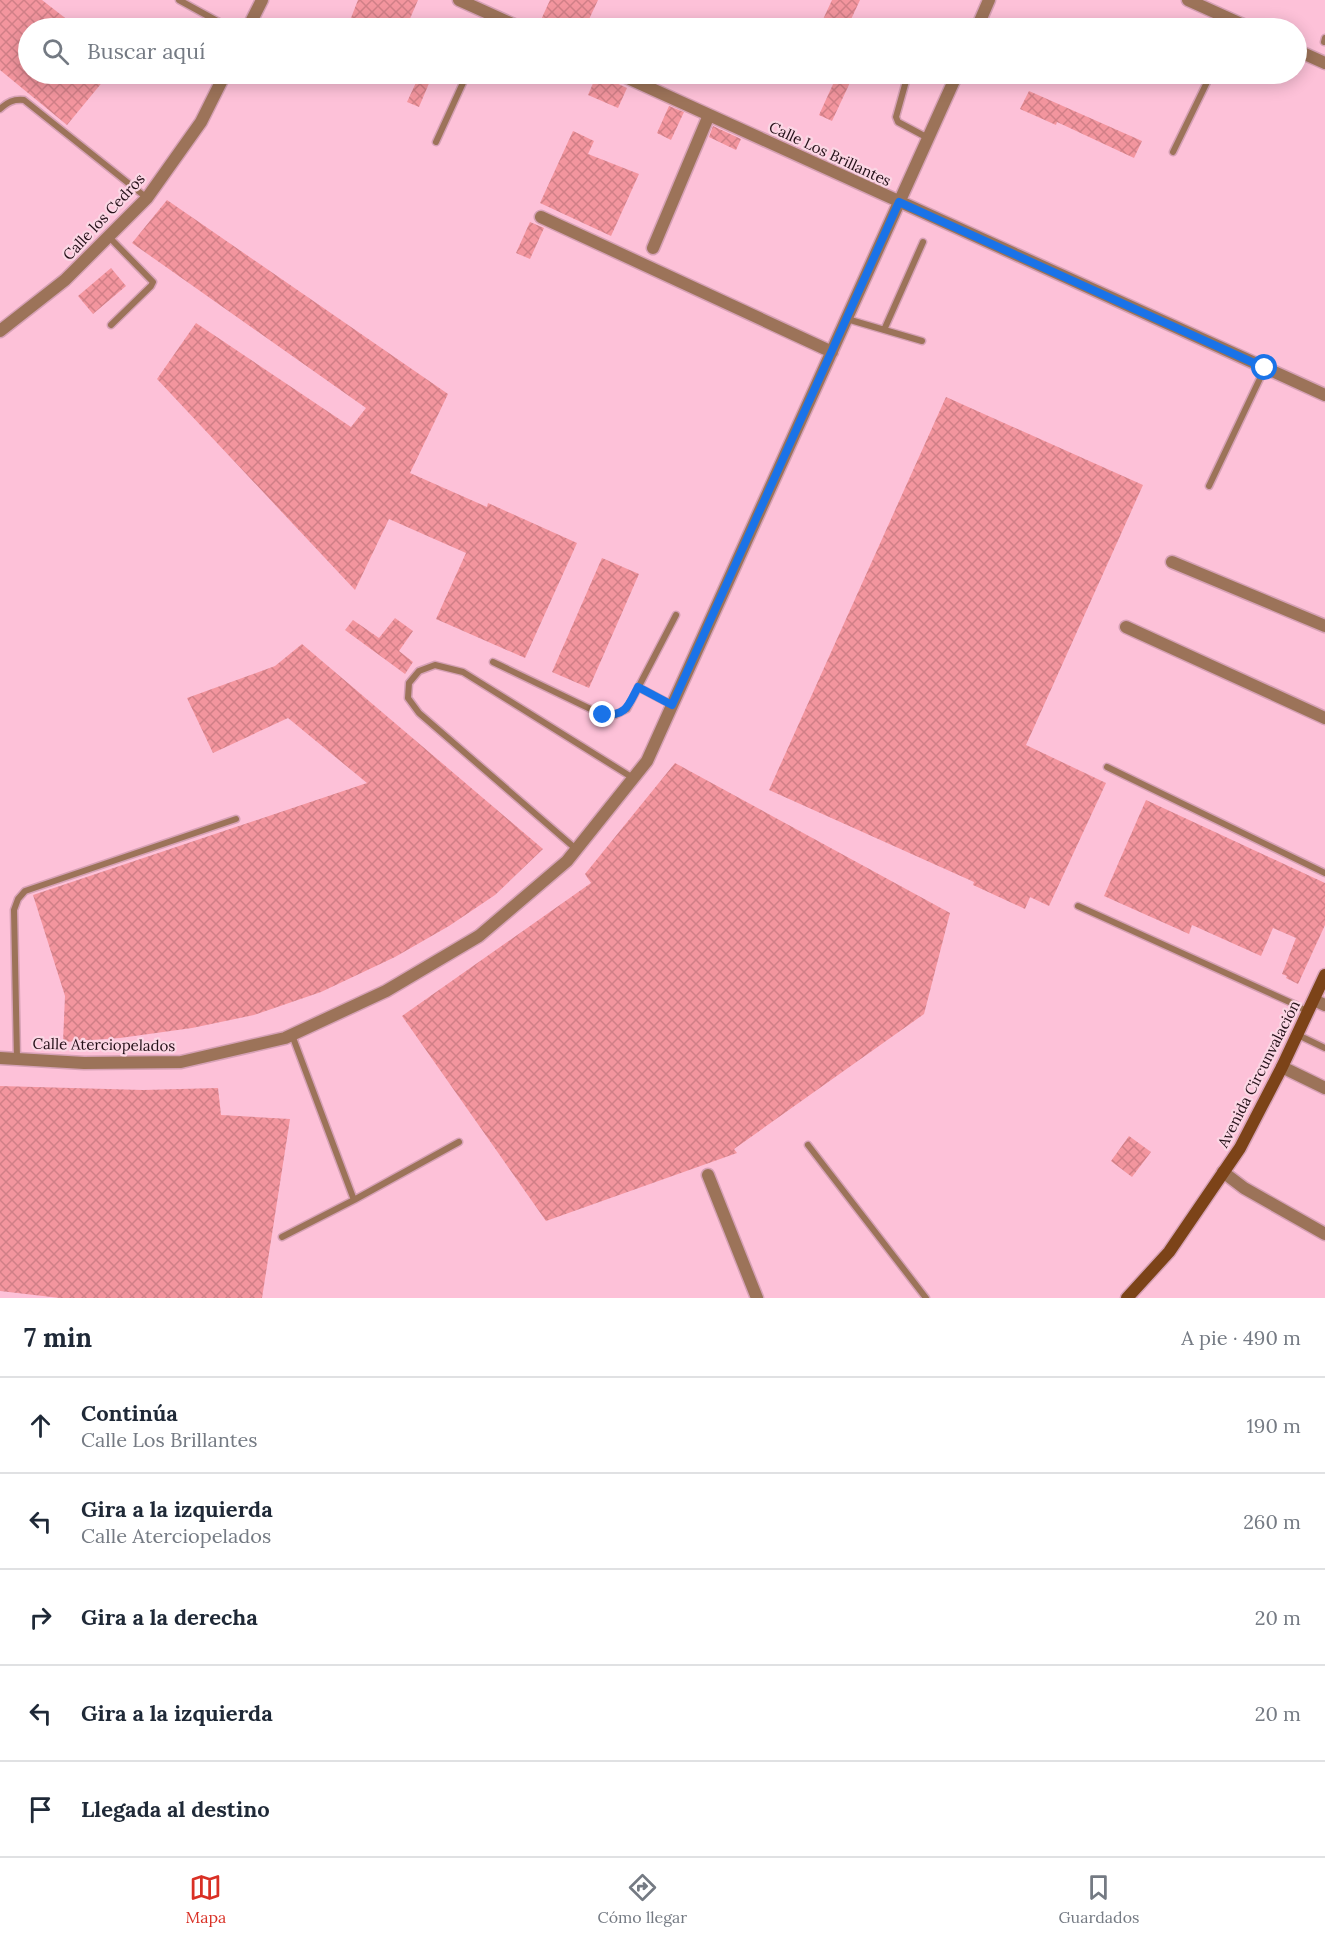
<!DOCTYPE html>
<html lang="es">
<meta charset="utf-8">
<style>
body{margin:0;font-family:Lora,serif;background:#f6f6f7;color:#1f2937}
.stop{position:absolute;width:18px;height:18px;margin:-14px;border:4px solid #1a73e8;border-radius:50%;background:#fff}
.stop.end{background:#1a73e8;border-color:#fff;box-shadow:0 2px 6px #0008}
.list{margin:0;padding:0;list-style:none}
h2{display:flex;justify-content:space-between;align-items:center;height:78px;margin:0;padding:0 24px;font-size:26px}
h2 small{font-size:20px;font-weight:400;color:#747a83}
.list li{display:grid;grid-template-columns:39px 1fr auto;gap:18px;align-items:center;box-sizing:border-box;height:96px;padding:0 24px;border-top:2px solid #e0e1e3}
.list b{display:block;font-size:22px;white-space:nowrap}
.list p{margin:0;font-size:20px;white-space:nowrap;color:#747a83}
.list em{font-size:20px;font-style:normal;color:#747a83}
.icon{flex:none;width:33px;height:33px;fill:none;stroke:currentColor;stroke-width:2;stroke-linecap:round;stroke-linejoin:round}
.map{position:relative;flex:none;width:1325px;height:1298px;overflow:hidden}
.search{position:absolute;background:#fff;box-shadow:0 3px 15px #0003;left:18px;right:18px;top:18px;height:66px;display:flex;align-items:center;gap:15px;box-sizing:border-box;padding:0 21px;border-radius:33px;color:#747a83;font-size:22px}
.sheet{height:558px;background:#fff}
nav{display:flex;justify-content:space-around;align-items:center;box-sizing:border-box;height:84px;border-top:2px solid #e0e1e3;background:#fff;font-size:16px;color:#747a83}
nav a{display:grid;justify-items:center;gap:3px}
nav .on{color:#d93025}
.map>svg:first-child{display:block}
.building{fill:url(#building-cross-hatch)}
.lines{fill:none;stroke-linecap:round;stroke-linejoin:round}
.lane-casing{stroke:#d6a1b5;stroke-width:9}
.street-casing{stroke:#d6a1b5;stroke-width:15}
.secondary-casing{stroke:#d6a1b5;stroke-width:15}
.lane{stroke:#9c7359;stroke-width:6}
.street{stroke:#9c7359;stroke-width:12}
.secondary{stroke:#7c4318;stroke-width:12}
.route{stroke:#1a73e8;stroke-width:8}
.labels{text-anchor:middle;stroke-width:4.5;stroke-linejoin:round;paint-order:stroke}
.street-label{font-size:15px;fill:#241018;stroke:#fbd6e4}
</style>
<div class="map">
<svg width="1325" height="1298" viewBox="0 0 1325 1298">
<defs>
<pattern id="building-cross-hatch" width="8" height="8" patternUnits="userSpaceOnUse" patternTransform="scale(1.5)"><rect width="8" height="8" fill="#f3959e"/><path d="M0 0l8 8M0 8l8-8" fill="none" stroke="#d07f87"/></pattern>
</defs>
<rect width="100%" height="100%" fill="#fdc1d8"/>
<path class="building" d="M0 0H42L78 28H28V74H109L67 125 0 70Z
M358 0H418L406 28H362L349 23Z
M550 0H598L585 28H554L540 22Z
M832 0H860L847 28H819Z
M597 74 627 88 618 108 588 95Z
M815 74H854L832 121 819 115 834 82Z
M419 76 430 81 419 107 407 102Z
M1029 91 1142 141 1134 158 1057 122 1056 125 1020 109Z
M669 106 684 112 671 140 657 133Z
M713 126 741 139 736 150 709 137Z
M573 131 594 141 588 154 639 174 611 236 540 203Z
M167 200 448 394 410 473 487 507 488 503 577 543 525 658 436 619 466 553 389 519 355 590 157 379 196 323 351 427 366 408 132 243Z
M530 222 544 228 530 259 516 253Z
M111 268 126 286 93 314 78 296Z
M946 397 1143 485 1026 745 1106 783 1049 906 1030 897 1025 909 973 885 974 882 769 790Z
M602 558 639 574 589 688 552 672Z
M395 618 413 631 399 651 413 662 405 674 345 630 353 620 379 638Z
M302 644 543 849 495 895 449 926 395 957 321 992 254 1015 192 1028 120 1038 63 1042 65 996 33 895 367 783 288 718 213 753 187 698 275 666Z
M675 763 950 913 924 1014 734 1149 737 1153 546 1221 402 1016 591 883 585 874Z
M1146 800 1325 883V925L1298 984 1286 978 1287 976 1282 974 1296 938 1273 928 1261 956 1192 925 1189 934 1104 896Z
M0 1086 143 1090 218 1088 221 1115 290 1119 262 1298H60L0 1291Z
M1129 1136 1151 1152 1132 1177 1111 1161Z"/>
<g class="lines">
<g class="lane-casing">
<path id="lane" d="M179 0 230 28
M488 28 493 16
M1324 42 1325 38
M908 74 896 117 898 122 928 138
M0 109C8 102 13 99 24 100L147 198
M436 142 467 74
M1173 152 1211 74
M109 237 153 282 151 286 111 325
M847 319 922 341
M884 330 923 242
M1209 486 1265 368
M493 662 603 715H615L627 709 676 615
M638 687 672 705
M1107 767 1325 873
M576 849 419 713 408 698 409 683 419 671 435 665 463 672 633 778
M1078 906 1294 1004 1308 1012
M292 1035 354 1200
M1298 1035 1325 1048
M17 1058 14 910 18 899 25 891 236 819
M808 1145 926 1298
M282 1237 354 1200 459 1142"/>
</g>
<g class="street-casing">
<path id="street" d="M459 0 521 28
M1188 0 1250 28
M248 28 262 0
M977 28 989 0
M1296 50 1325 63
M619 74 1325 395
M541 217 832 352
M653 248 709 115
M0 331 65 280 147 198 201 122 225 74
M1172 562 1325 626
M1126 627 1325 718
M1314 1000 1325 1005
M0 1058 84 1063 181 1062 285 1038 386 991 479 936 567 861 647 761 957 74
M1282 1067 1325 1088
M1223 1172 1244 1188 1325 1234
M708 1175 757 1298"/>
</g>
<g class="secondary-casing">
<path id="secondary" d="M1127 1298 1169 1252 1240 1148 1282 1067 1325 975"/>
</g>
<use href="#lane" class="lane"/>
<use href="#street" class="street"/>
<use href="#secondary" class="secondary"/>
</g>
<g class="lines">
<path class="route" d="M603 715C627 715 628 706 638 687L672 705 899 202 1265 368"/>
</g>
<g class="labels">
<g class="street-label">
<text transform="translate(830 154) rotate(25)" y="5">Calle Los Brillantes</text>
<text transform="translate(104 217) rotate(-47)" y="5">Calle los Cedros</text>
<text transform="translate(104 1045) rotate(1)" y="5">Calle Aterciopelados</text>
<text transform="translate(1259 1074) rotate(-63)" y="5">Avenida Circunvalación</text>
</g>
</g>
</svg>
<div class="stop" style="left:1265px;top:368px"></div>
<div class="stop end" style="left:603px;top:715px"></div>
<div class="search"><svg class="icon" aria-label="search" viewBox="0 0 24 24"><circle cx="10" cy="10" r="6"/><path d="M15 15l6 6"/></svg>Buscar aquí</div>
</div>
<section class="sheet">
<h2>7 min<small>A pie · 490 m</small></h2>
<ul class="list">
<li><svg class="icon" aria-label="ahead" viewBox="0 0 24 24"><path d="M12 20V5M6 11l6-6 6 6"/></svg><div><b>Continúa</b><p>Calle Los Brillantes</p></div><em>190 m</em></li>
<li><svg class="icon" aria-label="left" viewBox="0 0 24 24"><path d="M17 20v-9H6M10 6l-5 5 5 5"/></svg><div><b>Gira a la izquierda</b><p>Calle Aterciopelados</p></div><em>260 m</em></li>
<li><svg class="icon" aria-label="right" viewBox="0 0 24 24"><path d="M7 20v-9h11M14 6l5 5-5 5"/></svg><div><b>Gira a la derecha</b></div><em>20 m</em></li>
<li><svg class="icon" aria-label="left" viewBox="0 0 24 24"><path d="M17 20v-9H6M10 6l-5 5 5 5"/></svg><div><b>Gira a la izquierda</b></div><em>20 m</em></li>
<li><svg class="icon" aria-label="arrive" viewBox="0 0 24 24"><path d="M6 21V4h12l-3 4 3 4H6"/></svg><div><b>Llegada al destino</b></div></li>
</ul>
</section>
<nav>
<a class="on"><svg class="icon" aria-label="map" viewBox="0 0 24 24"><path d="M3 6l6-2 6 2 6-2v14l-6 2-6-2-6 2zM9 4v14M15 6v14"/></svg>Mapa</a>
<a><svg class="icon" aria-label="directions" viewBox="0 0 24 24"><path d="M12 3l9 9-9 9-9-9zM9 14v-3h6M13 9l2 2-2 2"/></svg>Cómo llegar</a>
<a><svg class="icon" aria-label="saved" viewBox="0 0 24 24"><path d="M7 4h10v16l-5-4-5 4z"/></svg>Guardados</a>
</nav>
